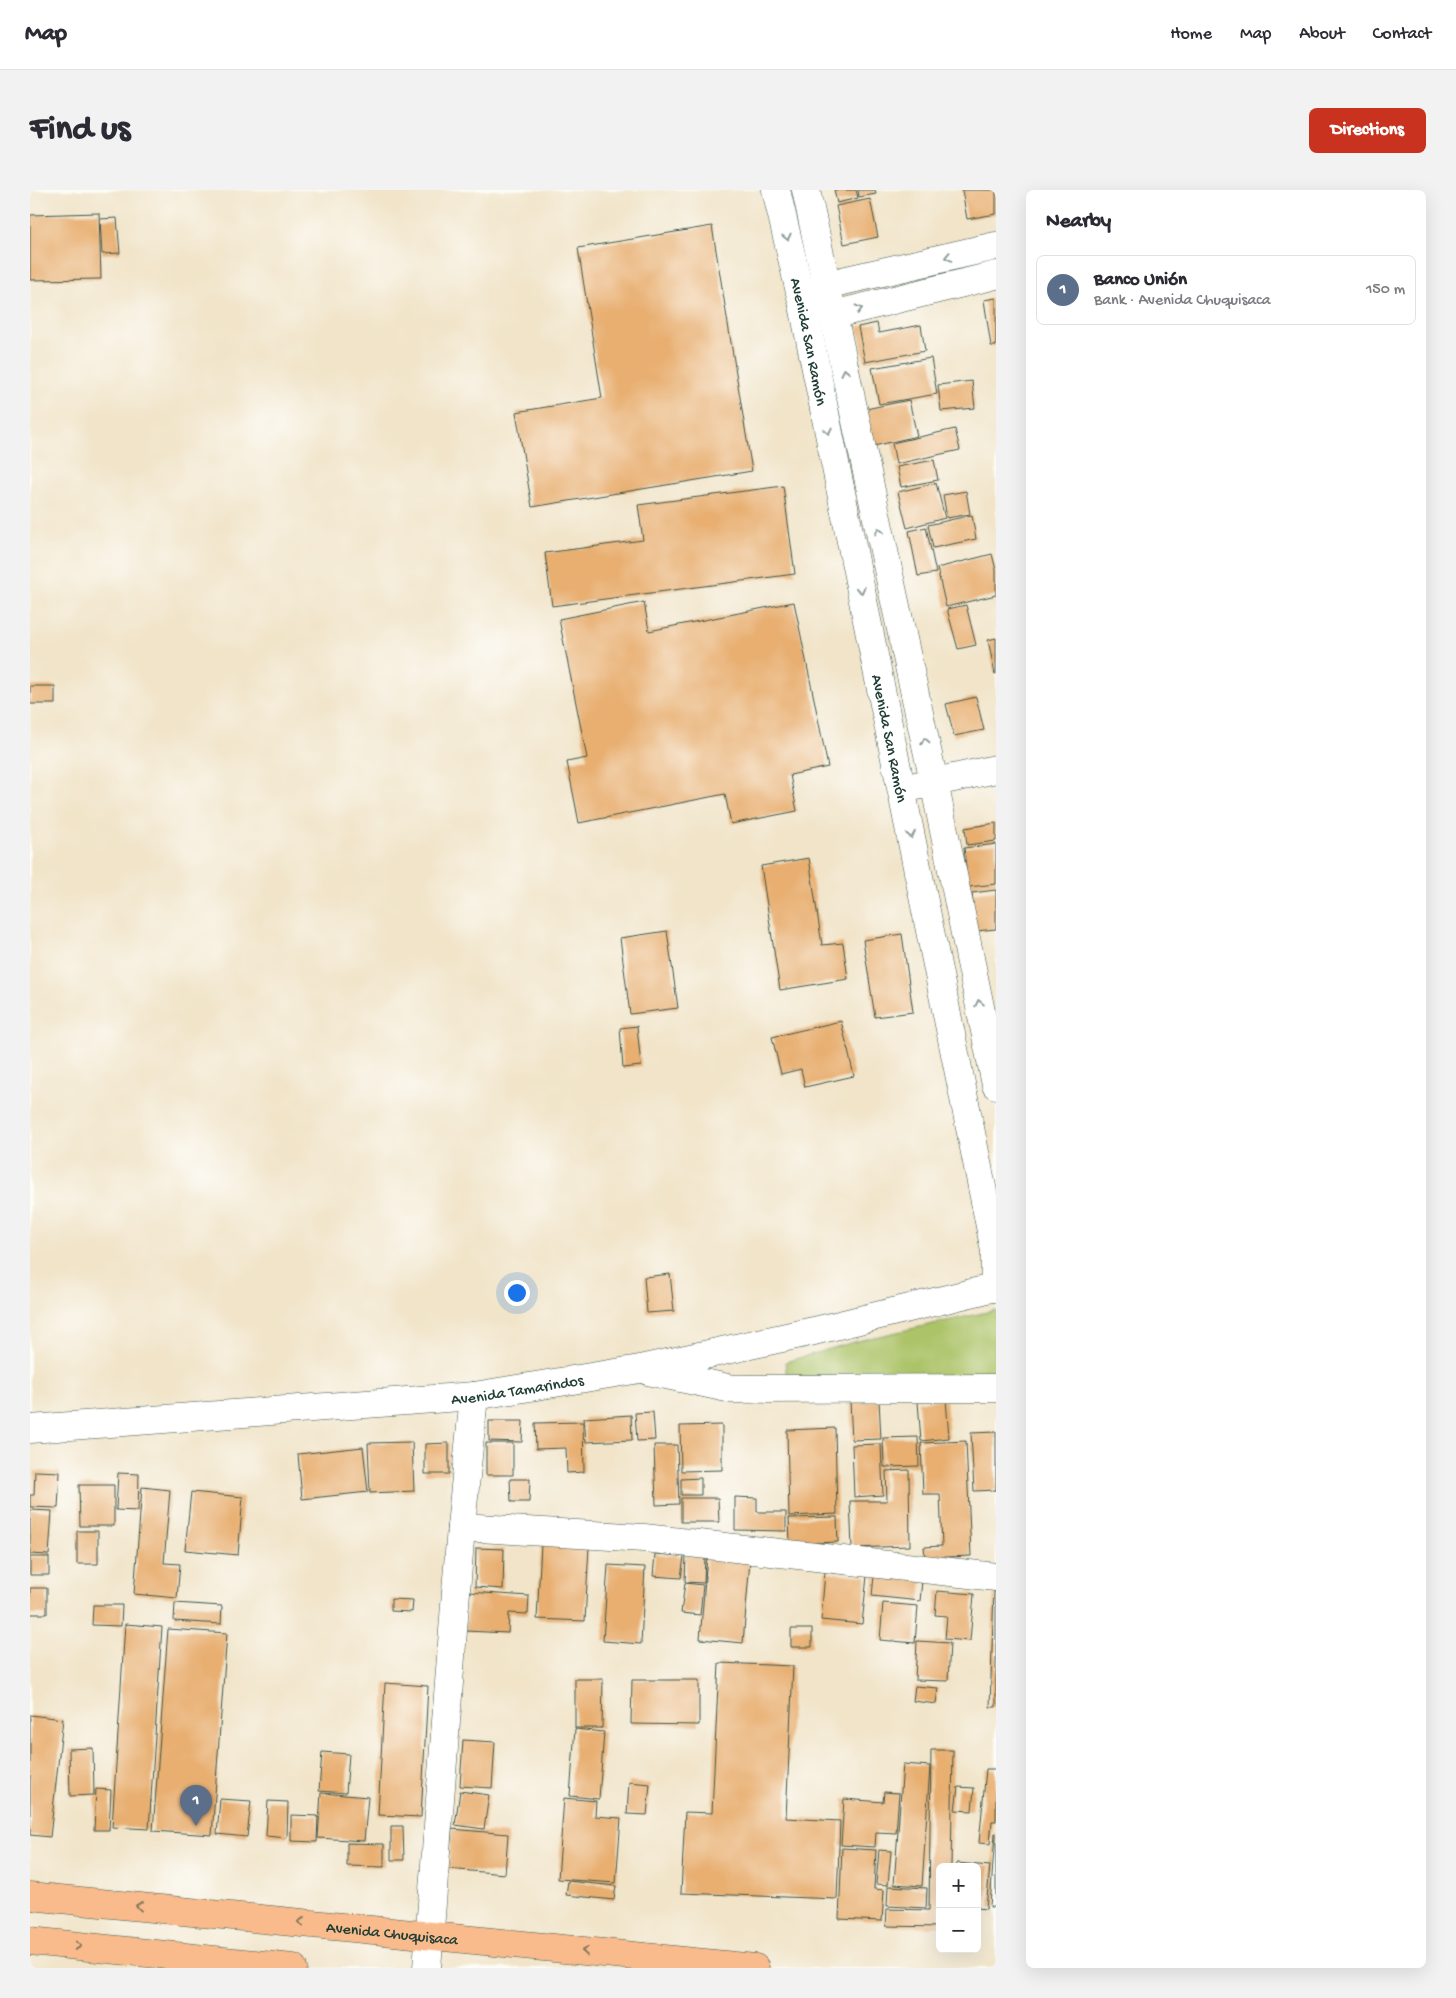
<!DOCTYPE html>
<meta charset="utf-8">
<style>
body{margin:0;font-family:"Gochi Hand",sans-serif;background:#f2f2f3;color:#2b2b33}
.controls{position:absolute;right:15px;bottom:15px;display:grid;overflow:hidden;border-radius:8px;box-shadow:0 5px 20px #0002}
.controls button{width:45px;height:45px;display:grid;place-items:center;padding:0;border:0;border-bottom:1px solid #e1e1e2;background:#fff;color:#2b2b33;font:25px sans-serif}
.you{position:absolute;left:486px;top:1102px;width:18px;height:18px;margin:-12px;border:4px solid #fff;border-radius:50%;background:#1a73e8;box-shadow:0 0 0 8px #1a73e833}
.badge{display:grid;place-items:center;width:32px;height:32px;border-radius:50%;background:#c8321e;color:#fff;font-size:16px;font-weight:700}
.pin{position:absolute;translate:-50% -41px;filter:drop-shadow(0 1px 2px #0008)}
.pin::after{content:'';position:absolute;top:26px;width:18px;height:15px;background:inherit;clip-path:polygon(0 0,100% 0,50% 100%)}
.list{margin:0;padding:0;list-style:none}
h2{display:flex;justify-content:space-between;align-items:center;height:65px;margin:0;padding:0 20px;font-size:21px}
h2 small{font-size:16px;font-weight:400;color:#7c7c81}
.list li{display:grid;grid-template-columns:32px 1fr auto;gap:15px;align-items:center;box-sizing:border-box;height:70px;margin:0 10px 10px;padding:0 10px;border:1px solid #e1e1e2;border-radius:8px}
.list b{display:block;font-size:19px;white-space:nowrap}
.list p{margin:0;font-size:16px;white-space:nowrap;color:#7c7c81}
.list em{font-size:16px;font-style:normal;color:#7c7c81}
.map{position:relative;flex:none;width:966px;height:1778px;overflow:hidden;border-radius:8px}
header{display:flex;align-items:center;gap:30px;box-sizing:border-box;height:70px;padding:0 25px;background:#fff;border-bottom:1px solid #e1e1e2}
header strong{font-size:24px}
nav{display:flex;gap:28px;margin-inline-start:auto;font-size:18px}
.intro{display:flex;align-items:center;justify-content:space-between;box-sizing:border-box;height:120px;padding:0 30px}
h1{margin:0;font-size:35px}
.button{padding:12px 22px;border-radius:8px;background:#c8321e;color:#fff;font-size:18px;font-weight:700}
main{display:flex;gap:30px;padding:0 30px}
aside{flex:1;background:#fff;border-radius:8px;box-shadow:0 5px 20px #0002}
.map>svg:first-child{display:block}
.green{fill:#acc367;stroke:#66804e}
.building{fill:#e8af71}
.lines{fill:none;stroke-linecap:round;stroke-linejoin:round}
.minor-casing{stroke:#3e564a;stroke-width:29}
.major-casing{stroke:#3e564a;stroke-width:29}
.minor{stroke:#fff;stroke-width:28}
.major{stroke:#fabb8c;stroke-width:28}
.oneway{stroke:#8f9e9a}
.oneway2{stroke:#82765c}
.labels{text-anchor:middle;stroke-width:5;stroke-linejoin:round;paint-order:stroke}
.street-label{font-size:16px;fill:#1f3d34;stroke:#fdfcf7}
</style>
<header>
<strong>Map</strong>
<nav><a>Home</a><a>Map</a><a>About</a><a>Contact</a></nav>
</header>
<div class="intro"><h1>Find us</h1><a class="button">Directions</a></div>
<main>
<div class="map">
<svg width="966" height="1778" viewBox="0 0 966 1778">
<rect width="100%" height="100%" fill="#fdfcf7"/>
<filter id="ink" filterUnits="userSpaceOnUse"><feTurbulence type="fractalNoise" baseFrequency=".02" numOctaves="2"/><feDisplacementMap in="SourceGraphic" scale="10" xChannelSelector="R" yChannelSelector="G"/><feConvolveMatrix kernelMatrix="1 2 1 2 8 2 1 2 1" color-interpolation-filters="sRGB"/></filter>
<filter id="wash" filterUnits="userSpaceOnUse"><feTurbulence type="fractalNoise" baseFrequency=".0096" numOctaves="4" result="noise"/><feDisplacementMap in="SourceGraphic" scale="20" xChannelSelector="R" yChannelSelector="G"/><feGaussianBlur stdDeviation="1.12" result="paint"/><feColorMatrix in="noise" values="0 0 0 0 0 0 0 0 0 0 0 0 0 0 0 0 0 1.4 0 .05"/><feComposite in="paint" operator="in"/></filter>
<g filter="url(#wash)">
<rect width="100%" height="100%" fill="#f1e4c9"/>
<path class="green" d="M966 1120V1188H757L755 1172 831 1150Z"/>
<g id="blocks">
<path class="building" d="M804 0H826L828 8 807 13Z
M828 0H845L846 4 829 7Z
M932 0H966V24L937 29Z
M840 9 848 47 814 54 806 16Z
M69 23 71 89 0 90V25Z
M87 28 90 63 72 64 70 29Z
M682 36 722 281 502 317 486 222 572 208 548 58Z
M966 108V156H961L954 110Z
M847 133 849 143 891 135 895 161 835 172 828 137Z
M901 168 907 204 849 214 842 178Z
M942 191 945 218 911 221 908 195Z
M879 210 887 246 844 256 836 219Z
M925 239 930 260 866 274 862 253Z
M904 270 908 290 871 297 867 277Z
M906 293 915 328 877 338 868 302Z
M753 296 765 384 522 416 515 363 613 350 608 315Z
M936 301 940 324 917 328 913 305Z
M942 325 946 349 903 358 898 335Z
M896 337 906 383 888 386 879 341Z
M962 364 966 380V405L916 417 907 378Z
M614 412 619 441 764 412 798 577 760 585 767 621 701 634 695 604 549 633 537 572 557 568 529 429Z
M936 415 946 455 928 459 917 419Z
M966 448V484H965L958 450Z
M0 496H25V514H0Z
M946 507 954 540 924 546 916 514Z
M966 633V651L937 655 935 638Z
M966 654V694L938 697 934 658Z
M779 668 792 755 813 753 818 789 750 800 731 676Z
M966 700V739L946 741 942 703Z
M637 741 648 818 600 824 590 748Z
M872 744 883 822 845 827 833 750Z
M811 831 824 886 775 897 771 879 751 884 742 847Z
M607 836 611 876 593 878 590 838Z
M640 1084 644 1121 617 1123 614 1087Z
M916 1209 919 1248 891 1251 888 1212Z
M849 1210 851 1249 822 1250 820 1211Z
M623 1222 625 1250 607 1251 605 1223Z
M601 1225 602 1250 556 1252 554 1228Z
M459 1231H493L492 1252 459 1251Z
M553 1232 554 1282 537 1283 536 1258 506 1259 505 1233Z
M692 1235V1280L651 1281 650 1236Z
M805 1238 807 1324 759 1326 757 1240Z
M966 1242V1300L944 1301 941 1243Z
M888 1247 889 1276 854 1277 853 1248Z
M936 1251 941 1366 895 1368 894 1357 912 1356 910 1304H893L891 1253Z
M382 1252 384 1301 340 1303 338 1253Z
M419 1253V1284H395V1254Z
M456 1253H483V1285H456Z
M851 1254 853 1305 824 1307 822 1255Z
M624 1255H647L649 1314 626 1315Z
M333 1257 338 1302 272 1309 268 1264Z
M879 1280 880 1356 822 1358 820 1311H857L856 1281Z
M5 1281 30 1282 28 1318 0 1317V1305H4Z
M88 1283 109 1284 108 1321 86 1320Z
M671 1288V1305H651V1289Z
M480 1289H500L499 1312H481Z
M49 1295H84V1336H50Z
M112 1297 140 1300 134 1373 150 1374 147 1408 104 1404Z
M161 1302 213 1307 208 1365 155 1360Z
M705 1307 727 1308V1322H756V1341L705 1340Z
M651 1308H688L689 1332H651Z
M0 1320 22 1321 19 1365 0 1364Z
M807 1327 808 1352 760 1354 759 1328Z
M47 1341H68V1374H47Z
M511 1354 559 1356 555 1431 507 1429Z
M446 1358 474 1359 473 1399 445 1397Z
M625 1364 654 1366 651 1388 623 1386Z
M656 1365 675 1366 674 1393 655 1392Z
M0 1367H19V1385H0Z
M677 1367 720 1371 713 1453 670 1449Z
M578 1375 615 1377 611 1454 573 1451Z
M795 1382 837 1386 832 1434 791 1430Z
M844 1386 892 1391 890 1411 842 1406Z
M655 1393 673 1395 670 1425 651 1423Z
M0 1398H17V1424H0Z
M907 1401 944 1404 940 1451 915 1449 917 1426 905 1425Z
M964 1401H966V1517H960Z
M439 1402 499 1406 498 1424 479 1423 478 1443 436 1441Z
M361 1409 383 1410 382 1422 361 1421Z
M145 1413 192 1416 191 1434 144 1431Z
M853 1413 888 1416 885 1453 850 1450Z
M63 1415H92L91 1436 62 1435Z
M95 1434 132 1437 119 1639 82 1637Z
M138 1439 197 1443 182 1645 123 1641Z
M761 1439H782V1457H761Z
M887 1451 920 1453 918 1491 885 1490Z
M689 1473 763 1476 756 1628 810 1631 807 1709 651 1703 655 1622 682 1623Z
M545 1489H573L572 1538H545Z
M602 1490H669V1535L601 1534Z
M355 1493 398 1496 391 1627 348 1625Z
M885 1496 908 1498 906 1514 883 1511Z
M0 1525 33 1529 20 1647 0 1645Z
M545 1539 574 1542 569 1609 540 1606Z
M433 1550 465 1552 462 1598 430 1596Z
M63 1558 64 1605 40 1606 39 1559Z
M901 1560H923L921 1677H910V1737L856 1736 857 1719 899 1720Z
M292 1562 319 1564 316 1603 289 1601Z
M873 1574 900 1576 892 1696 864 1694Z
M956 1579H966V1631H962L960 1654 949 1653Z
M599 1592 620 1594 617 1625 597 1624Z
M928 1597 944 1598 942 1621 925 1620Z
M66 1599 81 1600 79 1640H64Z
M430 1601 459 1605 454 1639 425 1635Z
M854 1602 869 1603 866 1643 846 1642 845 1657 811 1655 814 1609 853 1612Z
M291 1603 338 1607 334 1651 288 1648Z
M534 1608 566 1611 565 1626 591 1628 586 1693 528 1689Z
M190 1609 221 1611 217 1647 187 1644Z
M238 1611 258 1612 257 1648 236 1646Z
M261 1625 288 1626 287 1652 261 1651Z
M361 1636H373L374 1670H361Z
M422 1639 478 1644 475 1684 418 1679Z
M965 1643H966V1717H960Z
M317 1653 354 1654V1677L317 1676Z
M812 1658 846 1660 844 1699 854 1700 852 1731 809 1729Z
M849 1660 861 1661 858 1695 846 1694Z
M927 1673 960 1676 956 1719 947 1718V1677H926Z
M538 1691 586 1696 584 1710 536 1705Z
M858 1696 897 1698 896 1718 857 1716Z"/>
</g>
</g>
<g filter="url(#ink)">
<use href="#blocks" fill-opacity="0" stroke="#3e564a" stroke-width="1"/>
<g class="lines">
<g class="minor-casing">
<g id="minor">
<path id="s1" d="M746 0 773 115 965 1061V1098"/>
<path d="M776 0 904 592 966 895"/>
<path d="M966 56 795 95 773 115 802 125 966 85"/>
<path d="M886 596 966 579"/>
<path d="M618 1181 702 1199 966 1198"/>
<path id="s2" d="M0 1239 444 1206 610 1179 784 1141 966 1097"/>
<path d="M431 1337 444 1206"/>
<path d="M397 1778 431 1337 614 1348 966 1387"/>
</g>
</g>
<g class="major-casing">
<g id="major">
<path id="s3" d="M0 1706 725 1778"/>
<path d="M0 1751 263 1778"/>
</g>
</g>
<use href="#minor" class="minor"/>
<use href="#major" class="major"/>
</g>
<defs><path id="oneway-chevron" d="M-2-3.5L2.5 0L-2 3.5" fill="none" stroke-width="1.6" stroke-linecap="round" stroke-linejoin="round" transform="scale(1.25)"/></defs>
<g class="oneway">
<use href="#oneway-chevron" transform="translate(757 47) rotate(77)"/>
<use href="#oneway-chevron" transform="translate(918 67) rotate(167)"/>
<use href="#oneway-chevron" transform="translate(829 119) rotate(-14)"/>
<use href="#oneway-chevron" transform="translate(815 182) rotate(-102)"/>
<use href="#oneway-chevron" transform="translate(798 241) rotate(78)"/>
<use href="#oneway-chevron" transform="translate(849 341) rotate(-102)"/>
<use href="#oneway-chevron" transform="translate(831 400) rotate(78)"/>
<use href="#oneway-chevron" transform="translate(895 551) rotate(-102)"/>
<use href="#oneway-chevron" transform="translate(881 645) rotate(79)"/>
<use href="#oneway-chevron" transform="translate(949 813) rotate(-102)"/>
</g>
<g class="oneway2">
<use href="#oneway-chevron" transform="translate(109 1716) rotate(-174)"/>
<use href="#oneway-chevron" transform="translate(271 1732) rotate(-174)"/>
<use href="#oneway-chevron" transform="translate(48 1756) rotate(6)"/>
<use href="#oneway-chevron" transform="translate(555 1761) rotate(-174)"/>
</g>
</g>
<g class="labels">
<g class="street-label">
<text dy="6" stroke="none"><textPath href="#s1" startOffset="155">Avenida San Ramón</textPath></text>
<text dy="6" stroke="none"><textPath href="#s1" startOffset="560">Avenida San Ramón</textPath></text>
<text dy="6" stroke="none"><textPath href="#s2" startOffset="489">Avenida Tamarindos</textPath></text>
<text dy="6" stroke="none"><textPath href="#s3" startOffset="364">Avenida Chuquisaca</textPath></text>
</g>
</g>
</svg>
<div class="controls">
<button>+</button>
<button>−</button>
</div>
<div class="you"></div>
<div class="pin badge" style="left:166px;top:1636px;background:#5c6f8a">1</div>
</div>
<aside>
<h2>Nearby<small></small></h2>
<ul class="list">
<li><span class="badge" style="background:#5c6f8a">1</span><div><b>Banco Unión</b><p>Bank · Avenida Chuquisaca</p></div><em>150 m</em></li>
</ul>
</aside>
</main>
